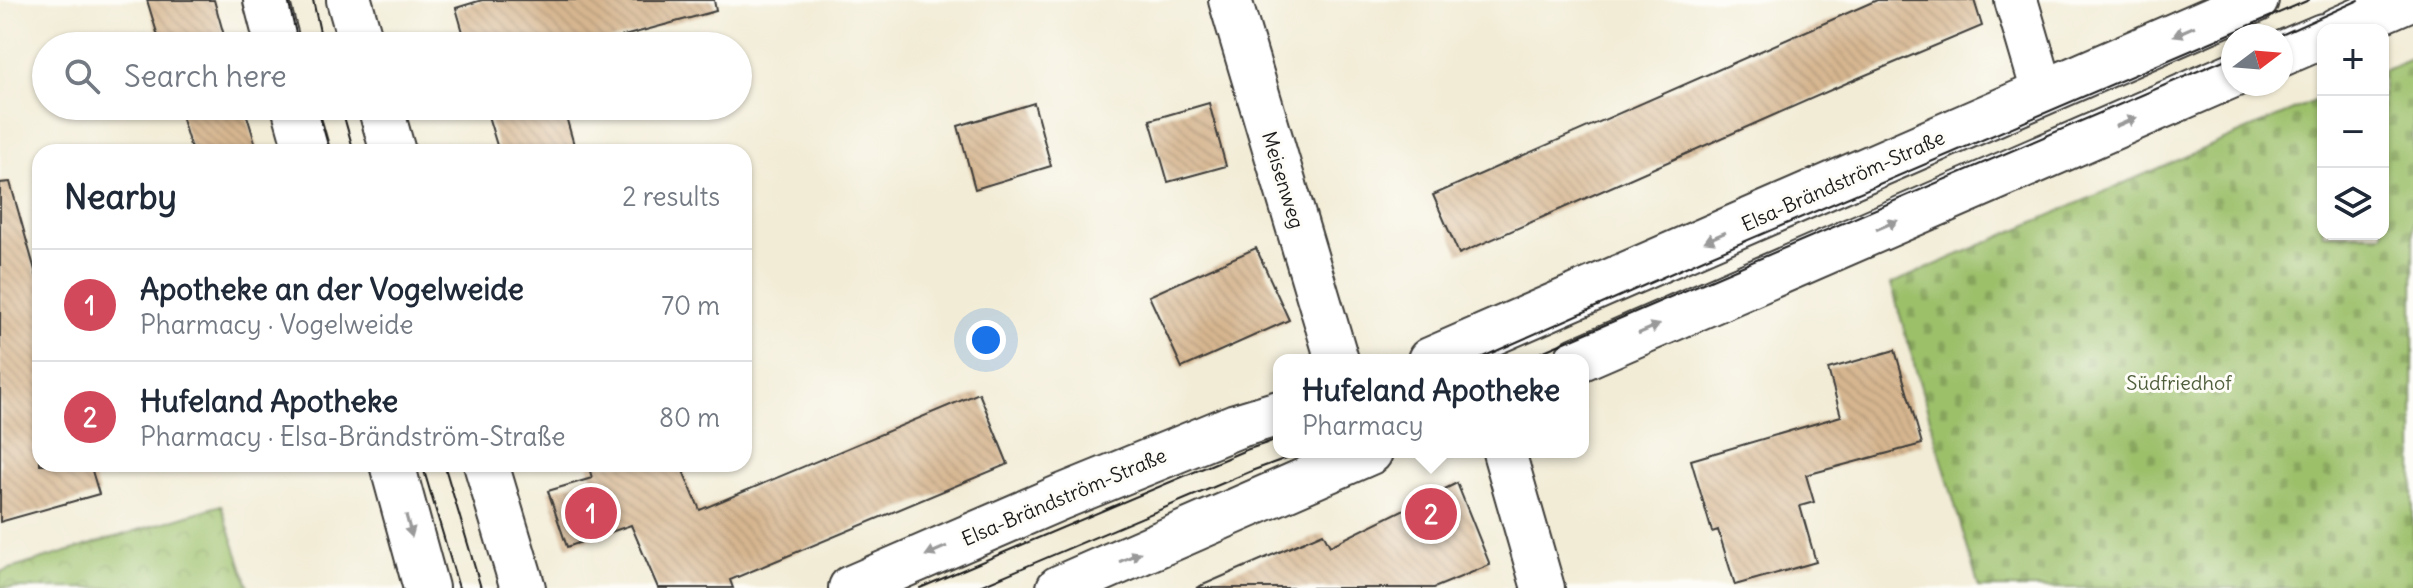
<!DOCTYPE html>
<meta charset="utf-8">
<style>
body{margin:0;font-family:Delius,sans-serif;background:#f2f2f3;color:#1f2937}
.controls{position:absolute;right:24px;top:24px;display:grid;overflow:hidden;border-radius:16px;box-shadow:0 2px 6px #0004}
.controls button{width:72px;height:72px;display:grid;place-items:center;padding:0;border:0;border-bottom:2px solid #e0e1e3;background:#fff;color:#1f2937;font:40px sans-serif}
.compass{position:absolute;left:2221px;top:24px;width:72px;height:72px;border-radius:50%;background:#fff;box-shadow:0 2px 6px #0004;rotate:74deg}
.you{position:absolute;left:986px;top:340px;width:28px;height:28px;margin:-20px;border:6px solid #fff;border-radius:50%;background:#1a73e8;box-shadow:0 0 0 12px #1a73e833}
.badge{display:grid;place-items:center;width:52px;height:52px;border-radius:50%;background:#d1495b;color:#fff;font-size:26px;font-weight:700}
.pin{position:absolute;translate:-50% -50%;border:4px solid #fff;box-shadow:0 2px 8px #0006}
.popup{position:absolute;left:1273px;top:354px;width:316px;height:104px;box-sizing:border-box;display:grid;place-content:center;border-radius:16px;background:#fff;filter:drop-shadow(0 2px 6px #0005);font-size:26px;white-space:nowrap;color:#747a83}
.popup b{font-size:30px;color:#1f2937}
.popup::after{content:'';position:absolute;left:50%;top:100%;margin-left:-16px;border:16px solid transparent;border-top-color:#fff}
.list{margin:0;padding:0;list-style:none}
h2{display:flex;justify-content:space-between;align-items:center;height:104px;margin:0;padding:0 32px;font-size:34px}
h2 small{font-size:26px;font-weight:400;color:#747a83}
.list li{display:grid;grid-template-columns:52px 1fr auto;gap:24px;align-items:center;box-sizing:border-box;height:112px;padding:0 32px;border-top:2px solid #e0e1e3}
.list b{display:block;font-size:30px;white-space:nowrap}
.list p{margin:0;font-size:26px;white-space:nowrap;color:#747a83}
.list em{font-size:26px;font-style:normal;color:#747a83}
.icon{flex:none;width:44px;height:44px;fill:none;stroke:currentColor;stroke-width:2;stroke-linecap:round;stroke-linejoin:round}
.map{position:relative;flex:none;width:2413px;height:588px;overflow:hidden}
.search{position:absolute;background:#fff;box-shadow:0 2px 6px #0004;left:32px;top:32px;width:720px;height:88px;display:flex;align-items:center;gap:20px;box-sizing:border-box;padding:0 28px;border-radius:44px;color:#747a83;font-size:30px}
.panel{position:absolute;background:#fff;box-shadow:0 2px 6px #0004;left:32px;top:144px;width:720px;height:328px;border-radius:24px}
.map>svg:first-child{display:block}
.cemetery{fill:url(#cemetery-stones);stroke:#5c6e43;stroke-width:2}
.park{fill:url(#park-crowns);stroke:#5c6e43;stroke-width:2}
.building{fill:url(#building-back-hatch)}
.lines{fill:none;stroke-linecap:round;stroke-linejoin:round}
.minor-casing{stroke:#3c3b38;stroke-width:46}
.tertiary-casing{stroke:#3c3b38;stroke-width:48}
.minor{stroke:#fff;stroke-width:42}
.tertiary{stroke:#fff;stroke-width:44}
.tram{stroke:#1c1c1c;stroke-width:2}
.oneway{fill:#999}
.labels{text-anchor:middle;stroke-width:6;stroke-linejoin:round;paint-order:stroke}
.street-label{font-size:20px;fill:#1c1c1c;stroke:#fdfcf7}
.park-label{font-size:20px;fill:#4f5e3b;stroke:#fdfcf7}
</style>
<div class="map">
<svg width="2413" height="588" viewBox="0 0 2413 588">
<defs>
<pattern id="cemetery-stones" width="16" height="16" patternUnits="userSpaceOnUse" patternTransform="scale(2)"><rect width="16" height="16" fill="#9cc06a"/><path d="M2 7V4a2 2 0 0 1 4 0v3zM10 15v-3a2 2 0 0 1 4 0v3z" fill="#86a45b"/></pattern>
<pattern id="park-crowns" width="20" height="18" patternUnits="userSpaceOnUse" patternTransform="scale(2)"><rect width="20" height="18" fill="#9cc06a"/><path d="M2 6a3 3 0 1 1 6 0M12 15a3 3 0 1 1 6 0" fill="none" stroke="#86a45b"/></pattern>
<pattern id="building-back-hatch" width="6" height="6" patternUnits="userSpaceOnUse" patternTransform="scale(2)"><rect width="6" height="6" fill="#d6b690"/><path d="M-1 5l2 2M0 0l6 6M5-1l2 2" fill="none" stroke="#b79c7c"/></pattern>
</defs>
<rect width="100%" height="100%" fill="#fdfcf7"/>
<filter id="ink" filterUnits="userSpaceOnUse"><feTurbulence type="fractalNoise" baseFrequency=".0125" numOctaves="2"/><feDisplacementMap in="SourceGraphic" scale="16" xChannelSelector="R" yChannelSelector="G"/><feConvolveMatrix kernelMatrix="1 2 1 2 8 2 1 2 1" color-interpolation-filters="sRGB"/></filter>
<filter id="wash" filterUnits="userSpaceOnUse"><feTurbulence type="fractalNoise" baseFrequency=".006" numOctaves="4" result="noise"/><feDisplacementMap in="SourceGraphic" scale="32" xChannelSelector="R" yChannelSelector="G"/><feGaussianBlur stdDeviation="1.8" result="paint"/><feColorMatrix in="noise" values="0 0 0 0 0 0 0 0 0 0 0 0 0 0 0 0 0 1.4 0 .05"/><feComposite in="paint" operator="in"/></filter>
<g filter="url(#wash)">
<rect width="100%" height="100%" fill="#f2ecd6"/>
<path class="cemetery" d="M2413 58V588H1979L1891 284 2323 97V234H2383V71Z"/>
<path class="park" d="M221 505 249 588H0V572Z"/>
<g id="blocks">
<path class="building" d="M147 0H214L227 46H161Z
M482 0H714L716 11 587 46H467L456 8Z
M1877 0H1974L1982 26 1849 82 1459 254 1433 195Z
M1034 103 1051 166 975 189 958 126Z
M1209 103 1226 166 1168 182 1150 120Z
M178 106H244L258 152H192Z
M485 106H563L576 152H499Z
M10 182 40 288V464H90L99 494 0 522V183Z
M1256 248 1289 320 1182 368 1149 296Z
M1895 350 1922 444 1806 475 1814 502 1800 506 1816 562 1735 585 1718 530 1712 532 1691 460 1841 416 1828 369Z
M979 393 1008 464 730 580 733 588H658L631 525 567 547 548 491 592 478 588 464H680L700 510Z
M1457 483 1490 565 1434 588H1196L1323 533 1330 546Z"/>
</g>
</g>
<g filter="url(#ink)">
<use href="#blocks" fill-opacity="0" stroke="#3c3b38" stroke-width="2"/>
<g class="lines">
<g class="minor-casing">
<path id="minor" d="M1230 0 1337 360
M2016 0 2043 92
M1504 452 1543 588"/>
</g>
<g class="tertiary-casing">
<path id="tertiary" d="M266 0 278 46
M349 0 362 46
M2337 30 2406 0
M2281 54 2323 36
M294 106 307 152
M380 106 393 152
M1430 360 2256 0
M1577 360 2233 75
M392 464 426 588
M486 464 523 588
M851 588 1059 498 1236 426 1279 413
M1059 588 1370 452"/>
</g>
<use href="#minor" class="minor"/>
<use href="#tertiary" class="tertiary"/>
<path class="tram" d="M288 0 299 46
M313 0 323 46
M2279 36 2359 0
M317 106 330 152
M341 106 354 152
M1476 360 1706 258 2309 0
M1523 360 2233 56
M422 464 459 588
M444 464 481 588
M920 588 1246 450 1279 439
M975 588 1254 470 1303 452"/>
</g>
<defs><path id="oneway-solid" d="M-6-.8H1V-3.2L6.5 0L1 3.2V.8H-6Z" transform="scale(2)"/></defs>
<g class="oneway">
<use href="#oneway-solid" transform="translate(2184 31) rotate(156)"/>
<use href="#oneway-solid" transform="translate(2126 122) rotate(-23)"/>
<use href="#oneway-solid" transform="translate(1887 225) rotate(-23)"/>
<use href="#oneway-solid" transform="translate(1715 237) rotate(156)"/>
<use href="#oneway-solid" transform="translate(1649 329) rotate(-23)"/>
<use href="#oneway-solid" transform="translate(409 526) rotate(75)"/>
<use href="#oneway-solid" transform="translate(936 551) rotate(156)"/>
<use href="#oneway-solid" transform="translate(1130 557) rotate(-24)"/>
</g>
</g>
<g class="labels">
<g class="street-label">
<text transform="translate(1283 180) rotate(73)" y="7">Meisenweg</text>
<text transform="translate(1843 181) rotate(-24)" y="7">Elsa-Brändström-Straße</text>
<text transform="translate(1064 497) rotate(-23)" y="7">Elsa-Brändström-Straße</text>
</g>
<g class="park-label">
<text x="2179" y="390">Südfriedhof</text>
</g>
</g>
</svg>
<div class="controls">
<button>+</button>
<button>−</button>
<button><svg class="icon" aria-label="layers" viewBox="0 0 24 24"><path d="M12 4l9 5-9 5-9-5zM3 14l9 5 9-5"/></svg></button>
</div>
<svg class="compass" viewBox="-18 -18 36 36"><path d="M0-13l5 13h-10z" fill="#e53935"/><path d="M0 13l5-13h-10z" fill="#747a83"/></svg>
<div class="you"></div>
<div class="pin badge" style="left:591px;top:513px">1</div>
<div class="pin badge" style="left:1431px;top:514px">2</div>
<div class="popup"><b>Hufeland Apotheke</b>Pharmacy</div>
<div class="search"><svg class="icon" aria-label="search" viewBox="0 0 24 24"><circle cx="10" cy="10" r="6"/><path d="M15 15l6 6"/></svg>Search here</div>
<section class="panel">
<h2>Nearby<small>2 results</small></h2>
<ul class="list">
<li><span class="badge">1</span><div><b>Apotheke an der Vogelweide</b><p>Pharmacy · Vogelweide</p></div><em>70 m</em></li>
<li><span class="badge">2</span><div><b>Hufeland Apotheke</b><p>Pharmacy · Elsa-Brändström-Straße</p></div><em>80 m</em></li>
</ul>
</section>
</div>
